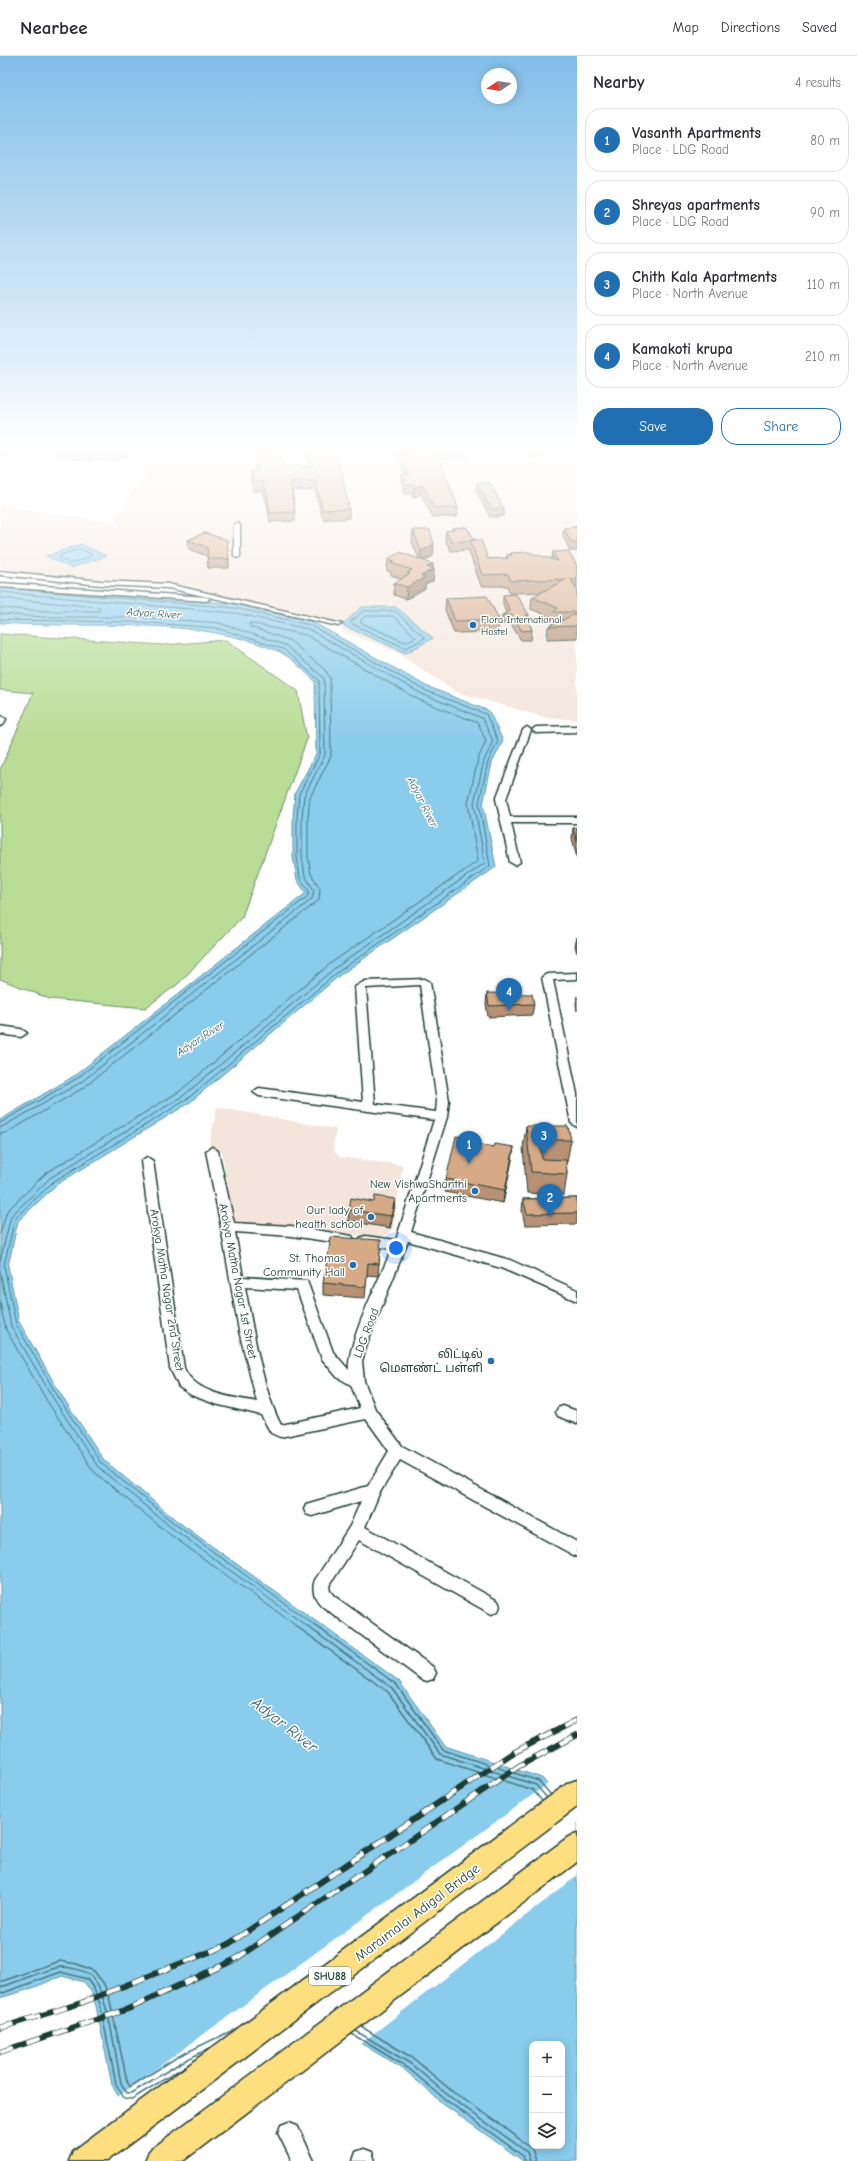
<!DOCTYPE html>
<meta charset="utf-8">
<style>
body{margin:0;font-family:"Comic Neue","Noto Sans Tamil",sans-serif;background:#f7f7f7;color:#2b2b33}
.controls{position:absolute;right:12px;bottom:12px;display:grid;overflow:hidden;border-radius:8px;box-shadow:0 2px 10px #0003}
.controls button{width:36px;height:36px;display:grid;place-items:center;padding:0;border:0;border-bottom:1px solid #e1e1e2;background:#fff;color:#2b2b33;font:20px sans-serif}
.compass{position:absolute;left:481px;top:12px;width:36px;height:36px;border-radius:50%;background:#fff;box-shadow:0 2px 10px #0003;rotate:258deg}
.you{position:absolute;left:396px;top:1192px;width:14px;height:14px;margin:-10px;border:3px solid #fff;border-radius:50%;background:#1a73e8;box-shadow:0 0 0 6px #1a73e833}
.badge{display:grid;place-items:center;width:26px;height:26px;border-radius:50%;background:#1f6fb2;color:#fff;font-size:13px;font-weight:700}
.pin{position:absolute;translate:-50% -33px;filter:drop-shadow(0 1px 2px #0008)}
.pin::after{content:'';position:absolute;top:21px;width:14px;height:12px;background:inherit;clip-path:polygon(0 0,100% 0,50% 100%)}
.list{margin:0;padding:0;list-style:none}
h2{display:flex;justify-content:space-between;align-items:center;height:52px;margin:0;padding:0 16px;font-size:17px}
h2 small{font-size:13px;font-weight:400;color:#7c7c81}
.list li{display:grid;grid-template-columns:26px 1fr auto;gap:12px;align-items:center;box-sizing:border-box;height:64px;margin:0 8px 8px;padding:0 8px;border:1px solid #e1e1e2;border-radius:16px}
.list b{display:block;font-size:15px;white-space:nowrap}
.list p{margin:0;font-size:13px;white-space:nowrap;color:#7c7c81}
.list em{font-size:13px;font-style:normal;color:#7c7c81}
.actions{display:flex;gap:8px;padding:12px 16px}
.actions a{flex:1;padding:9px 0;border:1px solid #1f6fb2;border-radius:16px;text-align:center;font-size:14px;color:#1f6fb2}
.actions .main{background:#1f6fb2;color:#fff}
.icon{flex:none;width:22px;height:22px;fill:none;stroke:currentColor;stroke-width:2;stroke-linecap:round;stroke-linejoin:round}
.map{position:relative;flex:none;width:577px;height:2105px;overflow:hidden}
header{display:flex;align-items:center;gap:24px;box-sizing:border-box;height:56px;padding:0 20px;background:#fff;border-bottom:1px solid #e1e1e2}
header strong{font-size:19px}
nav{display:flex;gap:22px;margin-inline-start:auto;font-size:14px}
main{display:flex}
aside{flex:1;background:#fff}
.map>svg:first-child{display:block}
.built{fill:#f3e5db}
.green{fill:#b9dc96;stroke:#6c8c65}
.water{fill:#8acceb;stroke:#5f93a2;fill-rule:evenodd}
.pier{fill:#fff}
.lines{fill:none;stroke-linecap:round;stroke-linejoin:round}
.shore-far1{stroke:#4a767d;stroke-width:1}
.shore{stroke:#4a767d;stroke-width:1.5}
.minor-casing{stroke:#1f3d34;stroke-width:3}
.major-casing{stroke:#1f3d34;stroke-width:3}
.minor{fill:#fff;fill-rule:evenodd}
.major{fill:#fedf80;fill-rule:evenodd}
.rail-casing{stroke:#1f3d34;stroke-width:6}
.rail{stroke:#fff;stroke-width:4.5;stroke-dasharray:14;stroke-linecap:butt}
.wall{fill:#b89174;stroke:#1f3d34}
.shaded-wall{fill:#96765e;stroke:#1f3d34}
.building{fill:#d6a987;stroke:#1f3d34}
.poi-dot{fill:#1f6fb2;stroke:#fff;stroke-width:1.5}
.labels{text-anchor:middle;stroke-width:3;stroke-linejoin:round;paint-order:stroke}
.far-poi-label{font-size:10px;fill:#1f3d34;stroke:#fff;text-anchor:start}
.far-water-label{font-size:11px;font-style:italic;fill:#3a6162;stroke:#fff}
.shield{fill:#fff;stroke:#627771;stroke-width:1}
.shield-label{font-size:11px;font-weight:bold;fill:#1f3d34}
.poi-label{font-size:12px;fill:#1f3d34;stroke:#fff;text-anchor:end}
.street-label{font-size:12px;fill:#1f3d34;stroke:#fff}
.near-street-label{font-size:14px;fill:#1f3d34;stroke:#fff}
.near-water-label{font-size:16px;font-style:italic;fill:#3a6162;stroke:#fff}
</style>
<header>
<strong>Nearbee</strong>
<nav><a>Map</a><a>Directions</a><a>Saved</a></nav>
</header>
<main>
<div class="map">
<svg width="577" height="2105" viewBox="0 0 577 2105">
<rect width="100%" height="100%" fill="#fff"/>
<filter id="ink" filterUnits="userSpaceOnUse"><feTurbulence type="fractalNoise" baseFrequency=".025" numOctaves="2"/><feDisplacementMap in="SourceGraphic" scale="8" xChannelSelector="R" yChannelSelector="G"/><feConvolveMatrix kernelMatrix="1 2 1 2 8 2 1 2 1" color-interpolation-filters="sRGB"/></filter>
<g filter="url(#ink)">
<path class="built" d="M148 394H577V664L544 661 457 636 395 596 341 574 343 569 171 529 97 526 29 518 0 512V449L93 464 115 465 138 426 144 427Z
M217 1051 336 1073 333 1093 339 1101 403 1109 393 1173 383 1181 234 1168 222 1096 209 1089Z"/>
<path class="green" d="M0 578 163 589 226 584 298 635 307 683 242 861 178 928 145 952 50 943 0 923V714L33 637 0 634Z"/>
<path class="water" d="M81 488 106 500 71 512 46 500Z
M0 527 236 548 311 565 426 630 489 655 503 685 492 707 483 748 496 811 340 919 189 1047 56 1129 18 1165 8 1210 19 1266 60 1337 104 1404 177 1465 399 1625 445 1690 542 1722 577 1764V2105H523L443 2048 406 2015 367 1991 345 1978 290 1967 121 2045 112 2029 96 1950 91 1935 84 1926 62 1920 30 1933 0 1942V1064L74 1020 306 837 297 824 293 801V761L295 737 316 698 315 625C305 616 292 602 280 596 193 558 93 574 0 567ZM532 1988H562V2090H532Z
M362 551H396L433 582 406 597 342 569Z"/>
<path class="pier" d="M549 1727 577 1761V1820L359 1989 344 1980 290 1969 259 1980 133 2049 120 2047 116 2042Z"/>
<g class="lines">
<path class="shore-far1" d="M80 493 91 498V500L71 508 60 502 61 499Z
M28 534 235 552 310 569 424 634 486 658 498 685 488 706 479 747 490 810 338 916 186 1044 53 1126 15 1162 4 1210 16 1268 57 1339 101 1407 175 1468 317 1571
M0 536 235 557 308 573 422 638 482 662 493 685 484 705 474 747 485 807 335 912 183 1040 50 1122 11 1160 0 1205
M0 542 99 551 100 553 99 555H46L0 552
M364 555H395L425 582 406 592 352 568 351 566Z
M0 558 45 561H138L219 567 285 589 324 622 325 699 304 740 302 761V800L305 820 314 834 312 843 80 1027 0 1072
M366 560H393L416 581 405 586 361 567V564Z
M0 564 138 566 217 572 283 593 319 624 320 698 299 738 297 761V801L300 822 309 835 308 840 76 1023 0 1067
M0 1078 8 1076 83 1032 319 844 320 832 311 818 308 800V761L310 741 331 700 330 622 325 614 289 584 250 571 249 567 306 579 419 644 478 667 486 685 478 703 468 747 478 805 331 907 180 1035 46 1117 7 1155 0 1178
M0 1215 11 1270 53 1342 98 1411 172 1472 308 1571
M0 1247 6 1274 47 1345 94 1416 168 1477 298 1571"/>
<path class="shore" d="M296 1570 388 1636 437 1703 533 1734 542 1745
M307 1570 392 1632 440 1698 536 1729 547 1742
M316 1570 396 1628 443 1694 539 1725 551 1739
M0 1926 59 1905 77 1908 94 1915 104 1928 110 1945 127 2025 130 2031 179 2000 237 1972
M0 1932C13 1927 49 1912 61 1911 69 1911 83 1914 90 1919 108 1934 116 2003 121 2027L127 2037H131L182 2006 210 1992
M0 1938 61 1916 87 1923 94 1933 100 1948 116 2028 124 2042 132 2043 189 2008
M362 1971 414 2003 453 2036 503 2070 532 2093 536 2105
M356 1975 411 2008 449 2040 527 2096 530 2105
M352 1978 408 2012 446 2044 523 2100 525 2105"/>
<g class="minor-casing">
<path id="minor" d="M237 467 240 469V500L237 502 234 500V469Z
M0 515 101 525 168 528 342 568 338 570 168 532 101 529 0 519Z
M0 527 206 541 210 543 206 545 0 531Z
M0 659 6 663 3 669 0 670Z
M577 670V676L536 677 532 674 536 671Z
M527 671 531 674 506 743 510 761H577V767H511L520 806 515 809 510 806 496 743 523 674Z
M577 917V923L553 924 577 1038V1071L571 1067 542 921 547 918Z
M425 923 430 926 449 1045 447 1061 411 1176 510 1204 577 1234V1245L501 1212 408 1185 368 1285 362 1305 364 1325 375 1353 402 1390 577 1486V1501L400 1404 379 1438 365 1471 498 1545 500 1550 498 1555 492 1558 486 1555 359 1484 329 1530 330 1535 334 1540 433 1611 436 1617 433 1623 427 1625 421 1623 322 1550C315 1543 311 1534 315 1524L350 1470 361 1445 312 1460 306 1458 304 1453 306 1448 368 1430 389 1395 366 1363 280 1381 271 1377 261 1359 215 1348 191 1339 179 1331 170 1312 141 1105 147 1101 153 1105 184 1312C195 1338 232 1341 257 1346L239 1275 221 1171 206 1095 212 1091 218 1095 234 1167 291 1170 352 1180 354 1183 352 1186 347 1188 291 1180 235 1176 243 1221 307 1225 333 1296 349 1314C346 1289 381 1219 392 1193L360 1188 358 1185 360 1182 365 1180 396 1184 434 1064 259 1040 253 1036 259 1032 363 1046 355 931 365 925ZM420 929 437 1045 436 1056 375 1048 366 932ZM245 1231 297 1234 322 1303 337 1321 351 1329 360 1352 281 1369C262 1332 253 1273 245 1231Z
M0 970 21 973 27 977 21 981 0 978Z
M563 1350 577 1355V1368L558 1360 556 1356 558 1352Z
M289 2066 297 2069 314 2105H292L278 2077 281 2069Z
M364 2093 372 2096 375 2105H353L356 2096Z"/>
</g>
<g class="major-casing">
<path id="major" d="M577 1724V1751L107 2105H69L73 2095 568 1727Z
M577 1778V1806L183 2105H145L149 2095 568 1781Z"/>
</g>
<use href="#minor" class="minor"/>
<use href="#major" class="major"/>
<g class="rail-casing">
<path id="rail" d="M0 1972 81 1947 227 1889 511 1698 577 1664
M0 1996 128 1953 234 1904 519 1710 577 1679"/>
</g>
<use href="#rail" class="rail"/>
</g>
<path class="wall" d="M0 394H13L11 399 0 398Z
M56 394H130V396L127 400 114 406 95 403 90 405 57 400Z
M254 394 283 411 310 410 305 394H334L349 453V462L323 464 315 434 292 435 295 456V465L270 466 266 442H264L263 435H253L251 424V415H256V409Z
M393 394H468L467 402 440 403 458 452 457 461H433L421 438 413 441 412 438H405L402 426V418H405L399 401H397Z
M526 394H542L544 397 543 402H531Z
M477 427 504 453V460L490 461 476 434Z
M466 471 488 503 507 502V499H511V497L552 503 553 496 577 510V582L547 583 548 571 555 568H552L553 562 531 553 532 541 543 536 510 537 507 530H481L469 496V494L451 495 445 483 446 475H452V472Z
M577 471V495H570L563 480 564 472Z
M413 474 433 500 424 505 433 513H434L433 525 425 529V533L406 543 394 539V527L402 523 391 519V516L387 515 388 503H419L412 486Z
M205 477 229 503V512H208L207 500 189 493 188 484Z
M503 539 529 559 528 564 532 574 531 584H521L511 568H501L502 559 506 557 503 548Z
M446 542 499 563 498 576 454 577 445 554Z
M573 772H577V802L572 782Z
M577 881V897L575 890Z
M487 937 534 948 532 959 488 961 486 948Z
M577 940V955L576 948Z
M526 1070 571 1084 567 1106H566L567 1118 564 1139 527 1137 523 1092Z
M474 1088 494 1091H514L512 1104 503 1147 445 1136 446 1123Z
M577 1142V1168L525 1169 522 1155 523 1143Z
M395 1143 394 1154 390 1172 348 1165 349 1154Z
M381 1184 378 1220 367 1219 365 1242 323 1239V1227Z"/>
<path class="shaded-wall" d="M89 394H95V403L90 405Z
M114 394H130V396L127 400 114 406Z
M422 429 421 438 413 441 414 432Z
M434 488 433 500 420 506 421 495Z
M433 508V514L434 513 433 525 425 529V533L406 543 407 531 421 520 427 511Z
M514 1091 512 1104 503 1147 505 1134Z
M395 1143 394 1154 390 1172 391 1160Z"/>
<path class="building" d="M255 394H279L283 411 313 410 308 394H334L340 408 349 453 323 454 315 425 290 426 295 456 270 457 266 433H264L263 426H253L251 415H257L256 409H258Z
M400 394H468L437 395 458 452H434L422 429 414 432 413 429H406L402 418H409Z
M530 394H542L544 397H532Z
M477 427H490L504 453H491Z
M466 471 475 484 451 486 446 475 454 474 452 472Z
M577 471V486H571L564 472Z
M413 474H430L434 488 421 495Z
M205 477 227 484 229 503H208L207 491 188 484Z
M470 484H481L488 503 508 502 507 499H512L511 497 528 496 558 505 553 496 568 495 577 510V523H571L577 534V556H554L558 552 532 541 567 523 511 525 508 518 482 519Z
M400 496 433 508 427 511 434 513 421 520 426 521 407 531 394 527 410 518 407 517 412 514 391 507 395 505 388 503Z
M516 538 529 559H526L532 574 522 575 512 559H502L510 555 503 539Z
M487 540 499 563 455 565 446 542Z
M577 557V570L548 571Z
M573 772H577V786Z
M487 937 532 938 534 948 489 950Z
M526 1070H568L571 1084H540L542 1103 566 1104 567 1118 531 1116Z
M456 1080 475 1083 474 1088 494 1091 495 1088 514 1091 505 1134 446 1123Z
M375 1140 395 1143 391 1160 349 1154 351 1142 374 1146Z
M577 1142V1157L527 1158 523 1143Z
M331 1181 381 1184 379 1208 368 1207 366 1231 323 1227Z"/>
</g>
<linearGradient id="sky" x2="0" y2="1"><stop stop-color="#82bee9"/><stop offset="0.57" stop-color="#fff"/><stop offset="1" stop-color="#fff" stop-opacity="0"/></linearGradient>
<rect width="577" height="688" fill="url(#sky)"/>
<g class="poi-dot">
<circle cx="473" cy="569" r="4"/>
<circle cx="475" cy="1135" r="4"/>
<circle cx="371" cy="1161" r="4"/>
<circle cx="353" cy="1209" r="4"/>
<circle cx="491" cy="1305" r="4"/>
</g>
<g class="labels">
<g class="far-poi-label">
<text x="481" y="567">Flora International<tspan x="481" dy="12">Hostel</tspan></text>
</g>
<g class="far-water-label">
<text transform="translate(154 557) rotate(4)" y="4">Adyar River</text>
<text transform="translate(423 746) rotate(63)" y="4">Adyar River</text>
<text transform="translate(200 982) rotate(-33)" y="4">Adyar River</text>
</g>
<rect class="shield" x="309" y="1911" width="42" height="18" rx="3"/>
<g class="shield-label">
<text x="330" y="1924">SHU88</text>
</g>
<g class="poi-label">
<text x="467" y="1132">New VishwaShanthi<tspan x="467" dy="14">Apartments</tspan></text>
<text x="363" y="1158">Our lady of<tspan x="363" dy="14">health school</tspan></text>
<text x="345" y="1206">St. Thomas<tspan x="345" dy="14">Community Hall</tspan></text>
<text x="483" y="1302">லிட்டில்<tspan x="483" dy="14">மௌண்ட் பள்ளி</tspan></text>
</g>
<g class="street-label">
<text transform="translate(238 1225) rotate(79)" y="4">Arokya Matha Nagar 1st Street</text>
<text transform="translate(167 1234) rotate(81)" y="4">Arokya Matha Nagar 2nd Street</text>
<text transform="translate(366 1277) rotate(-69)" y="4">LDG Road</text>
</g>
<g class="near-street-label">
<text transform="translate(417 1856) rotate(-37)" y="5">Maraimalai Adigal Bridge</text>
</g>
<g class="near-water-label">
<text transform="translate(285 1668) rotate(38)" y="6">Adyar River</text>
</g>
</g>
</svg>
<div class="controls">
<button>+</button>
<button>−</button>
<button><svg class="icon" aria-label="layers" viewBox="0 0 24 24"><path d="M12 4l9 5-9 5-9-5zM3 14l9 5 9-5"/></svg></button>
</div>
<svg class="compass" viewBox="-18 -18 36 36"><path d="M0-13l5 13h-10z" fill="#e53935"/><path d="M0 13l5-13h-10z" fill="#7c7c81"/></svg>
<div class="you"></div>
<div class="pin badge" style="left:469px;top:1108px">1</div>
<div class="pin badge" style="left:550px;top:1161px">2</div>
<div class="pin badge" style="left:544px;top:1099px">3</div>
<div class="pin badge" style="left:509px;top:955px">4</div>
</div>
<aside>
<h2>Nearby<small>4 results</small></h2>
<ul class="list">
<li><span class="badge">1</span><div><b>Vasanth Apartments</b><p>Place · LDG Road</p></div><em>80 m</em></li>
<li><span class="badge">2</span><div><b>Shreyas apartments</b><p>Place · LDG Road</p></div><em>90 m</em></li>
<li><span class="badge">3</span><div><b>Chith Kala Apartments</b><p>Place · North Avenue</p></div><em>110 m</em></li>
<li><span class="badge">4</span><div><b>Kamakoti krupa</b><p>Place · North Avenue</p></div><em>210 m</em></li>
</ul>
<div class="actions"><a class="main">Save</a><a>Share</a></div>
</aside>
</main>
